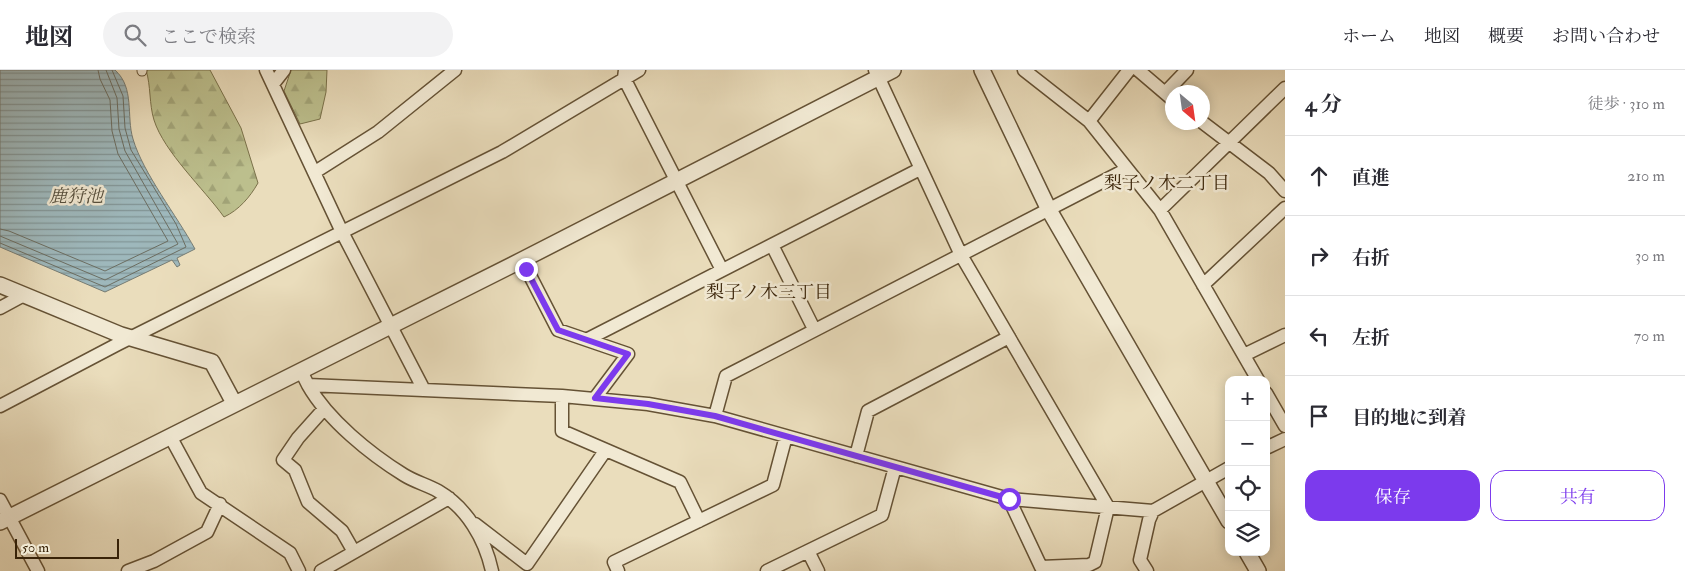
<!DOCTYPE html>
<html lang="ja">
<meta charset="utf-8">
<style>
body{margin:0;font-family:"IM FELL Double Pica","Noto Serif JP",serif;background:#f2f2f3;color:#2b2b33}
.controls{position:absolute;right:15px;bottom:15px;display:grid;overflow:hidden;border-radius:10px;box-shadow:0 2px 12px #0003}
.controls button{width:45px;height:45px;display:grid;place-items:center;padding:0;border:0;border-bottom:1px solid #e1e1e2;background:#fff;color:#2b2b33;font:25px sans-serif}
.compass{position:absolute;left:1165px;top:15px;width:45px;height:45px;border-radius:50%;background:#fff;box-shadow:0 2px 12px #0003;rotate:151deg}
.scale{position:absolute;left:15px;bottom:12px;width:104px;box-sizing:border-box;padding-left:5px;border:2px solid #392308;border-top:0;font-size:14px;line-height:18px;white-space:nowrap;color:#392308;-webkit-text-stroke:4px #f1e9d3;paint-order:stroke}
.stop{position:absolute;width:15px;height:15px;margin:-11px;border:4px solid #7c3aed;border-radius:50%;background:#fff}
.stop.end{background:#7c3aed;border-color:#fff;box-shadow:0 1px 5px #0008}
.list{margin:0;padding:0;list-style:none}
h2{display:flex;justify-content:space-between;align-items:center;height:65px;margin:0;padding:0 20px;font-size:21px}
h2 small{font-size:16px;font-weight:400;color:#7c7c81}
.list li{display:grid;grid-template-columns:32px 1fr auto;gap:15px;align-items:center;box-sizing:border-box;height:80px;padding:0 20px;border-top:1px solid #e1e1e2}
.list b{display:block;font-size:19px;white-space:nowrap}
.list em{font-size:16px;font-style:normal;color:#7c7c81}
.actions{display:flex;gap:10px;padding:15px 20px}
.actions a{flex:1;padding:11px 0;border:1px solid #7c3aed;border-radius:15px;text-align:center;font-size:18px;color:#7c3aed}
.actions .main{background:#7c3aed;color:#fff}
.icon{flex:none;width:28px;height:28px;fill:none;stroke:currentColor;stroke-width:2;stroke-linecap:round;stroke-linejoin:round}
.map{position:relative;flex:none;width:1285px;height:501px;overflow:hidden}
header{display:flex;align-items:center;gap:30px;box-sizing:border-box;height:70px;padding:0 25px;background:#fff;border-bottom:1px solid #e1e1e2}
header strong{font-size:24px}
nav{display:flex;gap:28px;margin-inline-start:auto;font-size:18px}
.search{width:350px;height:45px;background:#f2f2f3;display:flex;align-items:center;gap:12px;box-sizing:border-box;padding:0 18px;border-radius:28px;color:#7c7c81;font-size:19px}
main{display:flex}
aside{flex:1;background:#fff}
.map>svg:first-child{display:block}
.forest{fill:url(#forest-firs);stroke:#7a714a}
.water{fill:url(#water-rules);stroke:#767c74}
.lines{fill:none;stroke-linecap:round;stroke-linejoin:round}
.shore{stroke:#6c6e62;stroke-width:1}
.pedestrian-casing{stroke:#655235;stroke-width:11}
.minor-casing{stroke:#655235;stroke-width:15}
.tertiary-casing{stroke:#655235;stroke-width:18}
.pedestrian{stroke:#f1e9d3;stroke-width:9}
.minor{stroke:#f1e9d3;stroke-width:12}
.tertiary{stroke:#f1e9d3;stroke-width:15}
.route{stroke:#7c3aed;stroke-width:6}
.labels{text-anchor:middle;stroke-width:5;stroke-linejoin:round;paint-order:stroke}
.neighbourhood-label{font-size:18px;fill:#392308;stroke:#f1e9d3}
.water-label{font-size:18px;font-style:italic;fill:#57503e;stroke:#f1e9d3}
</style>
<header>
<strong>地図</strong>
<div class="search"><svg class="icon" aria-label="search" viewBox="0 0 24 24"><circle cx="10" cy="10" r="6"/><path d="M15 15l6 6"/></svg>ここで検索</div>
<nav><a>ホーム</a><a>地図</a><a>概要</a><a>お問い合わせ</a></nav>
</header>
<main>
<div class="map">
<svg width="1285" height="501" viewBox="0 0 1285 501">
<defs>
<pattern id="forest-firs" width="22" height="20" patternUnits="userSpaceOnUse" patternTransform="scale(1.25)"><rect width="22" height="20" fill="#bcbf8d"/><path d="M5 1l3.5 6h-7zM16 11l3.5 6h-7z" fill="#a2a478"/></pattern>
<pattern id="water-rules" width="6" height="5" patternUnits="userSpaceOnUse" patternTransform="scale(1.25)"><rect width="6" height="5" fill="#9eb8bc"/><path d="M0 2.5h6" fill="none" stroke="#829597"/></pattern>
</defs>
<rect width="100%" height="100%" fill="#eaddbc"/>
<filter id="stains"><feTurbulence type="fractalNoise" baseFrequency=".004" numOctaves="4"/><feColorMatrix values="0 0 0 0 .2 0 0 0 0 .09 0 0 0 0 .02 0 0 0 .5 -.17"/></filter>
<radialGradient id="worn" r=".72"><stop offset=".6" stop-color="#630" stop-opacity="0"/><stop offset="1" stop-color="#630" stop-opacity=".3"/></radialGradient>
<path class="forest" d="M146 0H210L241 58 258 113C250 127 239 140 224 147 204 119 164 82 154 50 149 34 151 16 146 0Z
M291 0H327L326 22 320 49 300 54 284 21Z"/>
<path class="water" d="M0 0H115C135 18 126 46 133 69 143 103 177 146 195 179L177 188 180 195 177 197 172 190 105 222 0 177Z"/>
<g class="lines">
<path class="shore" d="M0 159 9 161 105 201 168 171 118 84 112 61 110 30 100 9 98 0
M0 166 105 210 178 174 125 81 119 59 117 28 106 0
M0 173 105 217 186 177 176 154 131 80 125 58 123 26 112 0"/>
<g class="pedestrian-casing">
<path id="pedestrian" d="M142 0V1"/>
</g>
<g class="minor-casing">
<path id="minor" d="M266 0 342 162 424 320
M625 0 624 8 722 200
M875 0 961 185 1108 437 1095 492 1089 495 1041 497 1009 429
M1024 0 1089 51 1160 140 1258 310
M1138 0 1172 29
M273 14 284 0
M1165 23 1187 0
M1089 51 1129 0
M1202 52 1269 103 1285 121
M315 102 378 62 455 0
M1160 140 1285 18
M772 175 814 259
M522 190 558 260 628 284 595 328
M1203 215 1285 138
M0 238 24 225
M588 269 920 99
M1244 285 1285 265
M301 301 308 315 562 326 648 334 715 346 1009 429 1153 441 1229 398
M308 315C328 350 370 384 404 405 415 412 428 415 438 421 467 438 485 469 492 501
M1266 323 1285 356
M562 326V361L680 412 699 451
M0 336 118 274 502 82 639 0
M323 340 298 368 283 390 295 400 308 432 342 461 354 482
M715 346 726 306 1127 99
M170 366 201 423 290 483 299 501
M1266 378 1285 369
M856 386 868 341 1009 267
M0 430 38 501
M475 454 527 494 605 381
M808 481 818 501
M128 501 154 491 207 462 220 434
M321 501 449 428
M618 501 614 492 773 415 786 366
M767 501 882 445 895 397
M1147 501 1140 490 1149 450 1153 441"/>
</g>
<g class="tertiary-casing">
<path id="tertiary" d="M982 0 1049 140 1229 451
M0 215 121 265 212 292 234 333
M0 452 522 190 893 0
M1247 482 1258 501"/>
</g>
<use href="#pedestrian" class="pedestrian"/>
<use href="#minor" class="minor"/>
<use href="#tertiary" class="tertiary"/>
</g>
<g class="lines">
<path class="route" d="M526 199 558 260 628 284 595 328 648 334 715 346 1009 429"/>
</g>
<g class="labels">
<g class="neighbourhood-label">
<text x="1167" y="119">梨子ノ木二丁目</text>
<text x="769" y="228">梨子ノ木三丁目</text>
</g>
<g class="water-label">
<text x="76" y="132">鹿狩池</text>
</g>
</g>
<rect width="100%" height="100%" filter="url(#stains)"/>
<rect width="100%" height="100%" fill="url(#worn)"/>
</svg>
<div class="controls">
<button>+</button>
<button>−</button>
<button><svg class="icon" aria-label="locate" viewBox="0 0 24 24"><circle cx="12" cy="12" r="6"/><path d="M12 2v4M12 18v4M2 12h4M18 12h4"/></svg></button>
<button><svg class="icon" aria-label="layers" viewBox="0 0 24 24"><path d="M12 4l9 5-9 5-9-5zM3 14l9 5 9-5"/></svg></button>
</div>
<svg class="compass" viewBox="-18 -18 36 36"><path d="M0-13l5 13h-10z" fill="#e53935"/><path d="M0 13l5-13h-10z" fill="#7c7c81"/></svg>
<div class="scale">50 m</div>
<div class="stop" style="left:1009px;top:429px"></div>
<div class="stop end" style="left:526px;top:199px"></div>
</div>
<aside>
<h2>4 分<small>徒歩 · 310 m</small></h2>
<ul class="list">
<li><svg class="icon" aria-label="ahead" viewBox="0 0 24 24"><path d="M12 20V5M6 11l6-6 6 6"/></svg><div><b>直進</b></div><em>210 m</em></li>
<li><svg class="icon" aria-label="right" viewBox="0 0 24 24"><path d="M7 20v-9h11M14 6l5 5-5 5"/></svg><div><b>右折</b></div><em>30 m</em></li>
<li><svg class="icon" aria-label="left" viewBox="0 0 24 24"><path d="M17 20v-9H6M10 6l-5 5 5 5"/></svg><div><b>左折</b></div><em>70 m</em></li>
<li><svg class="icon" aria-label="arrive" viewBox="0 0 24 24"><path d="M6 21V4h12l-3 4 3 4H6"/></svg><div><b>目的地に到着</b></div></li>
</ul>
<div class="actions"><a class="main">保存</a><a>共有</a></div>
</aside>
</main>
